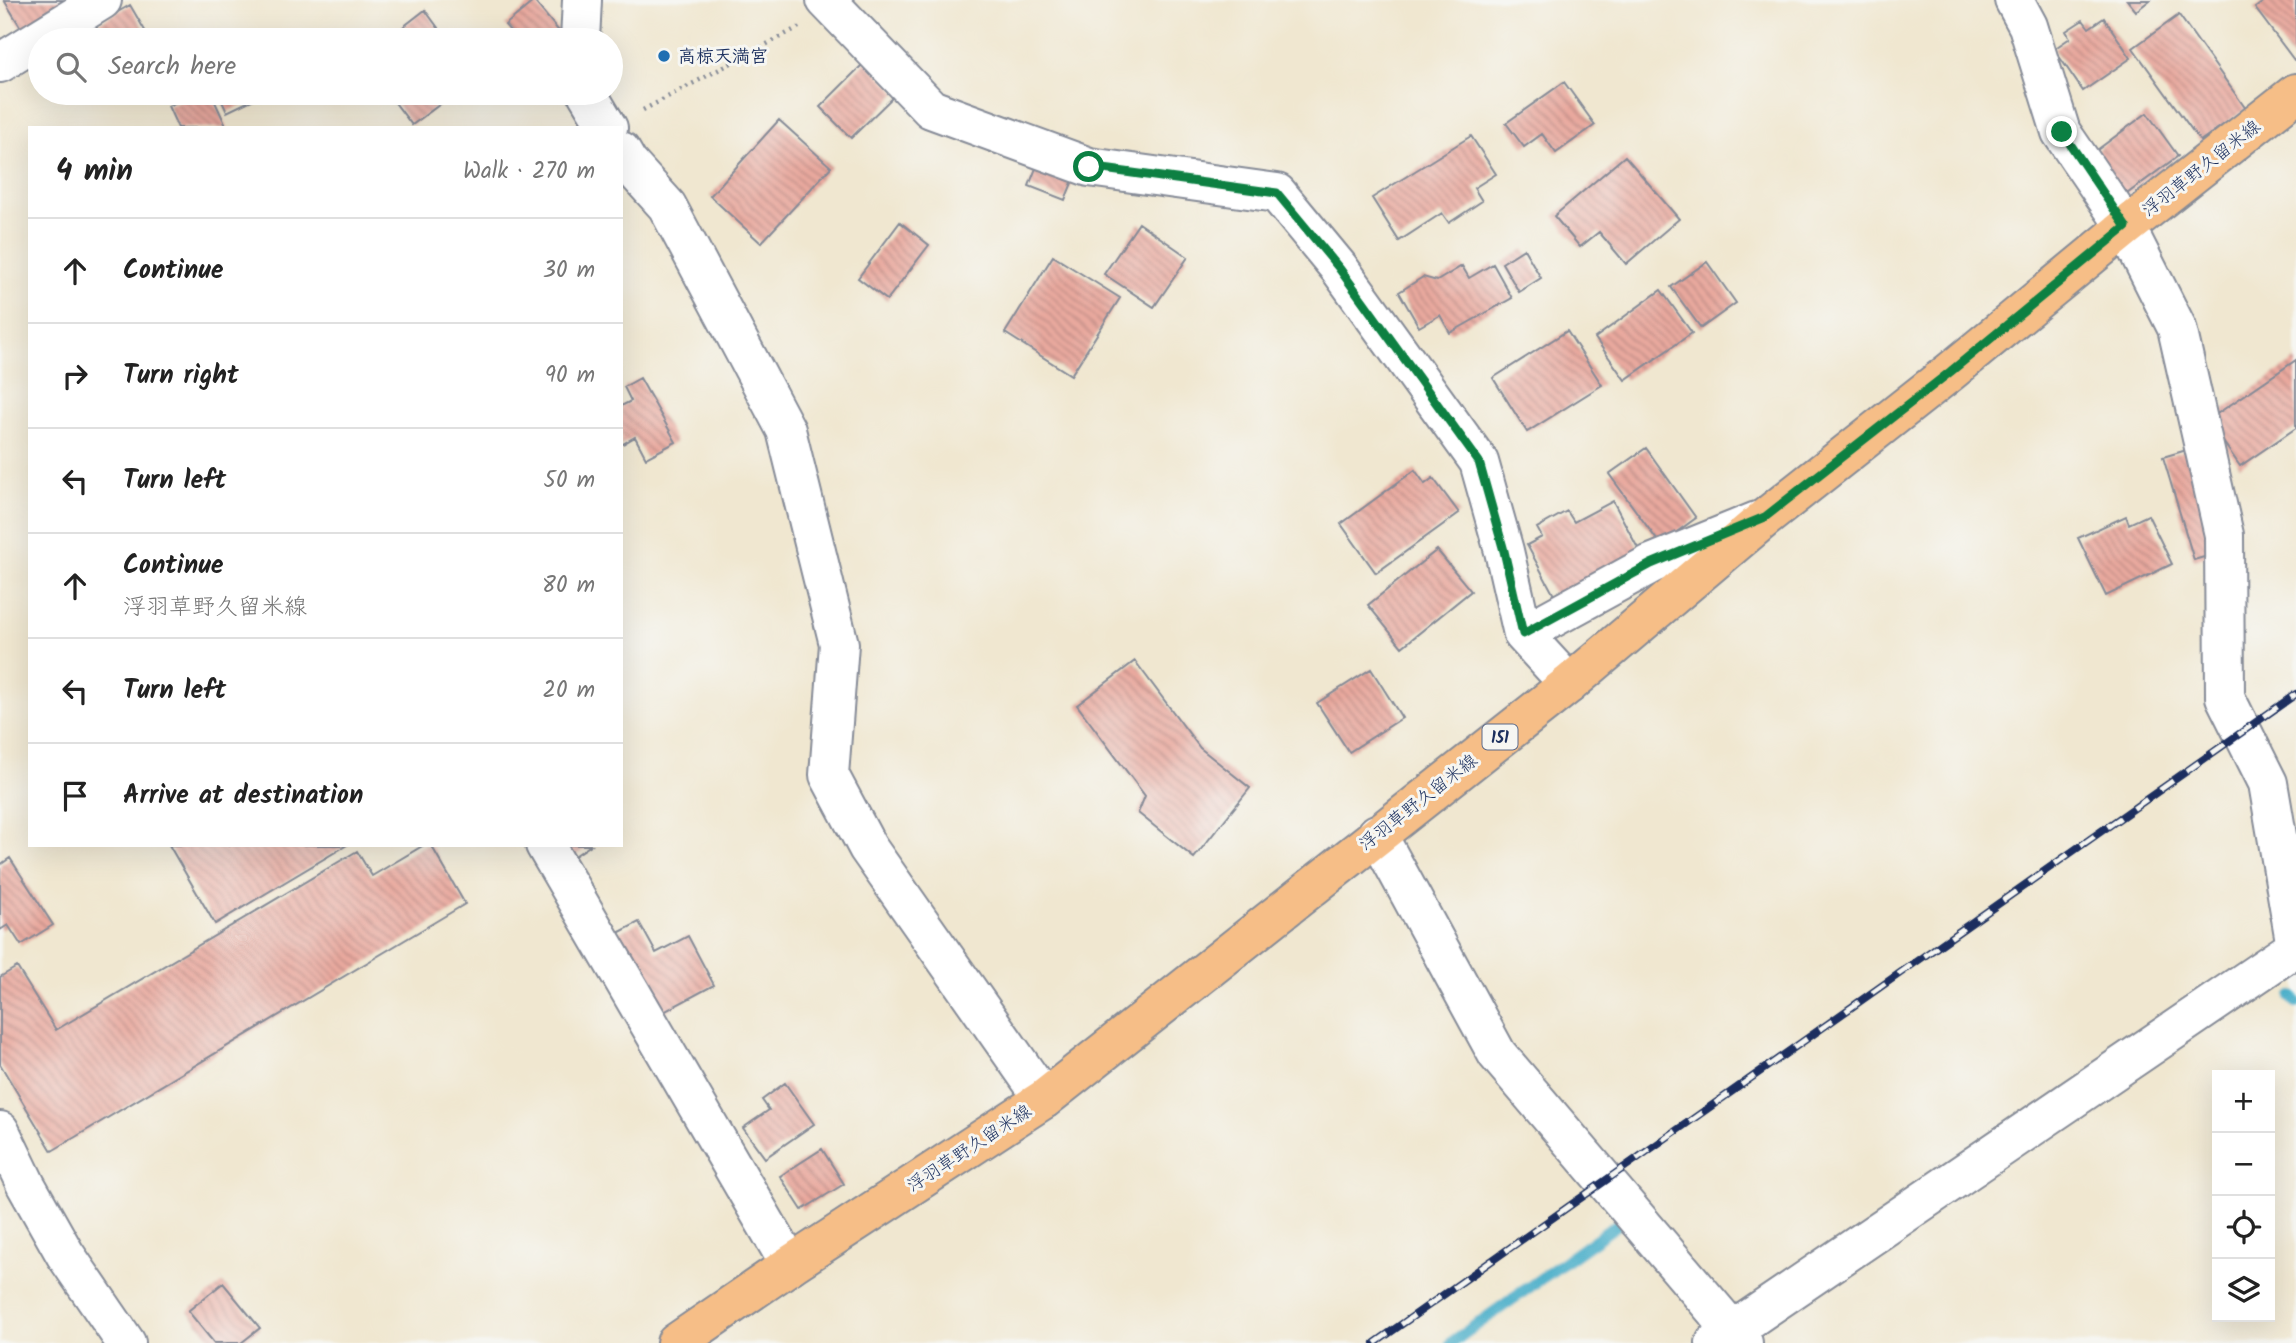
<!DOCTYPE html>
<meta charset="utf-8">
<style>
body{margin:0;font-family:Kalam,"Klee One",sans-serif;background:#f2f2f2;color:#222}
.controls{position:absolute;right:21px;bottom:21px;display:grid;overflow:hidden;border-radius:0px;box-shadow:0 7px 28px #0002}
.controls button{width:63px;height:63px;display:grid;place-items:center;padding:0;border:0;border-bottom:2px solid #e0e0e0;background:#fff;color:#222;font:35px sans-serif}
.stop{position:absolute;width:21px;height:21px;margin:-16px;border:5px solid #0b8043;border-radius:50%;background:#fff}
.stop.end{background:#0b8043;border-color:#fff;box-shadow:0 2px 7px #0008}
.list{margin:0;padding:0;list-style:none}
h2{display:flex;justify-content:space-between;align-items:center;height:91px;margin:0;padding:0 28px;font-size:30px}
h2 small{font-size:23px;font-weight:400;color:#767676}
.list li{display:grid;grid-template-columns:46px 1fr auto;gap:21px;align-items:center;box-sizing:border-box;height:105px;padding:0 28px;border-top:2px solid #e0e0e0}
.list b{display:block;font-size:26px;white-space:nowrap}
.list p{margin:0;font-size:23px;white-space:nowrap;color:#767676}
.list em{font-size:23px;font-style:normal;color:#767676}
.icon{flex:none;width:38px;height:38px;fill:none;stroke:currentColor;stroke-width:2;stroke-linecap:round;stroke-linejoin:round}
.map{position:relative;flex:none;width:2296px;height:1343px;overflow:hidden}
.search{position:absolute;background:#fff;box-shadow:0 7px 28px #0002;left:28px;top:28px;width:595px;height:77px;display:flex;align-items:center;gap:18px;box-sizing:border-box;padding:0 24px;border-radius:38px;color:#767676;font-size:26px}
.panel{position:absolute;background:#fff;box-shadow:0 7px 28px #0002;left:28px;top:126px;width:595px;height:721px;border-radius:0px}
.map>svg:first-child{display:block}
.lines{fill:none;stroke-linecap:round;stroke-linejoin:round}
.stream{stroke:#49aec9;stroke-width:12}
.building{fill:url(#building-back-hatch)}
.minor-casing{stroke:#868b97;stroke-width:42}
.major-casing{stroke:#868b97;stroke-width:42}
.path{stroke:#868b97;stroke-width:4.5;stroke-dasharray:2 5;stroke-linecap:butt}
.minor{stroke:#fff;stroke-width:38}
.major{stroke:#f6be87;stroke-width:38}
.rail-casing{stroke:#1b2f5e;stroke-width:8}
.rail{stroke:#f6f6f2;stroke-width:5;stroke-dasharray:16;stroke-linecap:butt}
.route{stroke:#0b8043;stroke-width:9}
.poi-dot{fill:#1f6fb2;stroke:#f6f6f2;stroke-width:2.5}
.labels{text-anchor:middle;stroke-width:6;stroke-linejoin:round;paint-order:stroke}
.shield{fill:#f6f6f2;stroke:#5d6b8a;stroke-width:2}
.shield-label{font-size:16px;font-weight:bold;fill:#1b2f5e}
.poi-label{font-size:18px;font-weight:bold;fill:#1b2f5e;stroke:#f6f6f2;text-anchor:start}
.street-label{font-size:18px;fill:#1b2f5e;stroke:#f6f6f2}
</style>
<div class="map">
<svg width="2296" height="1343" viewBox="0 0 2296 1343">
<defs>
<pattern id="building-back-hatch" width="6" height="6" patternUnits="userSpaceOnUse" patternTransform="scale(1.75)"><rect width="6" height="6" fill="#e9a99e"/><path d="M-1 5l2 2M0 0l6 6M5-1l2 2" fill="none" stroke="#bc8a84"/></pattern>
</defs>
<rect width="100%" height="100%" fill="#f6f6f2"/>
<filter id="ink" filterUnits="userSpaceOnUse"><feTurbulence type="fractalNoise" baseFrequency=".0143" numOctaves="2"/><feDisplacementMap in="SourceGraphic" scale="14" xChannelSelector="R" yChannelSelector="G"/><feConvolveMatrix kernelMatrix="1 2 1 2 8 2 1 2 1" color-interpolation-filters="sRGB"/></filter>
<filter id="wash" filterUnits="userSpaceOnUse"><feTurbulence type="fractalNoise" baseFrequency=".00686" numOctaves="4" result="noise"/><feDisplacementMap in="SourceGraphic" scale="28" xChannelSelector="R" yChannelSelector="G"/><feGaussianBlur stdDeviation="1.57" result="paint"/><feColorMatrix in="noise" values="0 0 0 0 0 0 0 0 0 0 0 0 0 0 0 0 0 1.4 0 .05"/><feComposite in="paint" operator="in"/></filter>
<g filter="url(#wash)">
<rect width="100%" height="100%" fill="#f0e7d0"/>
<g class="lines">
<path class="stream" d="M2292 997 2296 1002
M1451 1343 1629 1216"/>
</g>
<g id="blocks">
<path class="building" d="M4 0H73L23 31Z
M2127 0H2150L2136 11Z
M2266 0H2296V59L2294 60 2255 8Z
M534 1 563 36 558 40H503L512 33 505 25Z
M130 5 147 34 136 40H104L95 25Z
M425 10 447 40H393L390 37Z
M2179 15 2246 109 2200 141 2133 48Z
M2104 18 2131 58 2083 91 2054 49 2070 38 2066 31 2083 20 2089 28Z
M866 61 897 93 851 138 820 107Z
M1564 82 1595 125 1556 153 1542 134 1524 147 1506 123Z
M180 93H211L227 128H178L168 106 183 99Z
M218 93H258L260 96 227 112Z
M394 93H455L412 125 390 96Z
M2147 113 2178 156 2124 196 2093 153Z
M779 120 831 167 761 243 710 196Z
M1471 136 1496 174 1474 188 1482 201 1449 223 1442 213 1399 241 1372 198Z
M1625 156 1679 219 1626 264 1599 232 1580 247 1554 216Z
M1038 163 1074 178 1065 200 1029 186Z
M900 222 929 245 887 300 858 278Z
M1139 223 1188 257 1154 307 1104 274Z
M1524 249 1541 278 1519 292 1502 263Z
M1053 256 1120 298 1071 375 1005 333Z
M1707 262 1736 303 1701 328 1671 287Z
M1493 264 1512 298 1450 333 1440 315 1419 327 1399 292 1423 277 1437 281 1462 266 1469 278Z
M1661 290 1692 333 1625 380 1595 338Z
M1567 331 1602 385 1527 432 1493 378Z
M2296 360V428L2240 466 2208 420Z
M640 378 676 442 646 458 635 437 621 445V406L631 401 624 387Z
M1646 448 1696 518 1660 544 1609 474Z
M2190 449 2221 552 2194 560 2163 457Z
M1415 470 1425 484 1433 478 1459 513 1376 573 1341 524Z
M1613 501 1641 554 1556 599 1527 545 1542 537 1537 528 1567 511 1574 522Z
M2148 515 2172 564 2106 596 2078 538 2126 516 2129 524Z
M1437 550 1471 591 1402 647 1368 605Z
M1135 661 1200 748 1250 788 1194 858 1138 813 1145 796 1077 705Z
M1371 669 1402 718 1349 752 1317 703Z
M169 845H347L215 924Z
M424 845H431L465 904 52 1151 0 1064V977L17 967 56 1030 357 851 372 876Z
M560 845H591L570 859Z
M10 858 53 925 21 945 8 925 0 930V865Z
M639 922 656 953 688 936 714 985 662 1013 618 933Z
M785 1083 814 1124 765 1158 743 1128 769 1110 762 1100Z
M822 1149 844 1184 802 1210 780 1176Z
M223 1283 260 1328 241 1343H214L188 1311Z"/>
</g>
</g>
<g filter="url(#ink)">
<use href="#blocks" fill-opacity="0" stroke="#868b97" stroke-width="2"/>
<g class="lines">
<g class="minor-casing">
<path id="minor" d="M826 0 931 109 1089 167 1277 193 1339 268 1479 462 1504 551 1523 634 1569 684
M580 40 582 0
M0 63 102 0
M587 93 608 128
M621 151 628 163 667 206 786 430 839 644 829 775 868 848 1044 1099
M1523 634 1651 564 1757 521
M1377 834 1497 1054 1743 1343
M545 845 790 1265
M0 1131 26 1185 65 1254 126 1343
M1715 1343 1732 1331 2296 947 2268 783 2225 697 2224 535 2177 328 2126 227 2061 132 2028 26 2014 0"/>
</g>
<g class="major-casing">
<path id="major" d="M676 1343 790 1265 1044 1099 1569 684 1765 518 1950 372 2126 227 2296 93"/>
</g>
<path class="path" d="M643 110 799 27"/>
<use href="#minor" class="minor"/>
<use href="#major" class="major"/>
<g class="rail-casing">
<path id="rail" d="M1375 1343 2296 694"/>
</g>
<use href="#rail" class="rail"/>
</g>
</g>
<g class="lines" filter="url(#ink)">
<path class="route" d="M1089 167 1277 193 1339 268 1479 462 1504 551 1523 634 1651 564 1765 517 1950 372 2126 227 2062 132"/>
</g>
<circle class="poi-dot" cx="664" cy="56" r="7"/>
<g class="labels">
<rect class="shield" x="1482.5" y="724.5" width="35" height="25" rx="5"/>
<g class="shield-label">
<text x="1500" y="743">151</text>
</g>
<g class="poi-label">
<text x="678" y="62">高椋天満宮</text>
</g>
<g class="street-label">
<text transform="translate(2201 168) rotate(-38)" y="6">浮羽草野久留米線</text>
<text transform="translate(1418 802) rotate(-38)" y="6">浮羽草野久留米線</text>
<text transform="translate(969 1148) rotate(-33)" y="6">浮羽草野久留米線</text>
</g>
</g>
</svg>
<div class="controls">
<button>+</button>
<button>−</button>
<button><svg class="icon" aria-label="locate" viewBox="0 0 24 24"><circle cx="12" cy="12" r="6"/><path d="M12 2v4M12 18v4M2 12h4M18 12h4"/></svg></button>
<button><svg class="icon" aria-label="layers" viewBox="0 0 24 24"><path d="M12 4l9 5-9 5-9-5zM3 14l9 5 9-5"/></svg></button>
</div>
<div class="stop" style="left:1089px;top:167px"></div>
<div class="stop end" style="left:2062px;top:132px"></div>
<div class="search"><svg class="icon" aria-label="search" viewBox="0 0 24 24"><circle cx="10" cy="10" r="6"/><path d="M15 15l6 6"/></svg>Search here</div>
<section class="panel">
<h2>4 min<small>Walk · 270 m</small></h2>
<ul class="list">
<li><svg class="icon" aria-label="ahead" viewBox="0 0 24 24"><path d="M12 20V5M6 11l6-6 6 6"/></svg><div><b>Continue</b></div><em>30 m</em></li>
<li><svg class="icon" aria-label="right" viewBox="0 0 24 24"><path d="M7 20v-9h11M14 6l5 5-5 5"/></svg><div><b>Turn right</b></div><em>90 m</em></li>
<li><svg class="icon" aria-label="left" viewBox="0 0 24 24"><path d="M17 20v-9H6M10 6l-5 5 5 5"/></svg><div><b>Turn left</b></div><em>50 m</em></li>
<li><svg class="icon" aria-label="ahead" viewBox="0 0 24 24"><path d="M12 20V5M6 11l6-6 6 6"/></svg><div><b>Continue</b><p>浮羽草野久留米線</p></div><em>80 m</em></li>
<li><svg class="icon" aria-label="left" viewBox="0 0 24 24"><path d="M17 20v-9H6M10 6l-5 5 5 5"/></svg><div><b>Turn left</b></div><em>20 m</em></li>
<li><svg class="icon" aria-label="arrive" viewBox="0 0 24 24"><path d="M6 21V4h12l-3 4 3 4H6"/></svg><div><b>Arrive at destination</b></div></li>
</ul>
</section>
</div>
